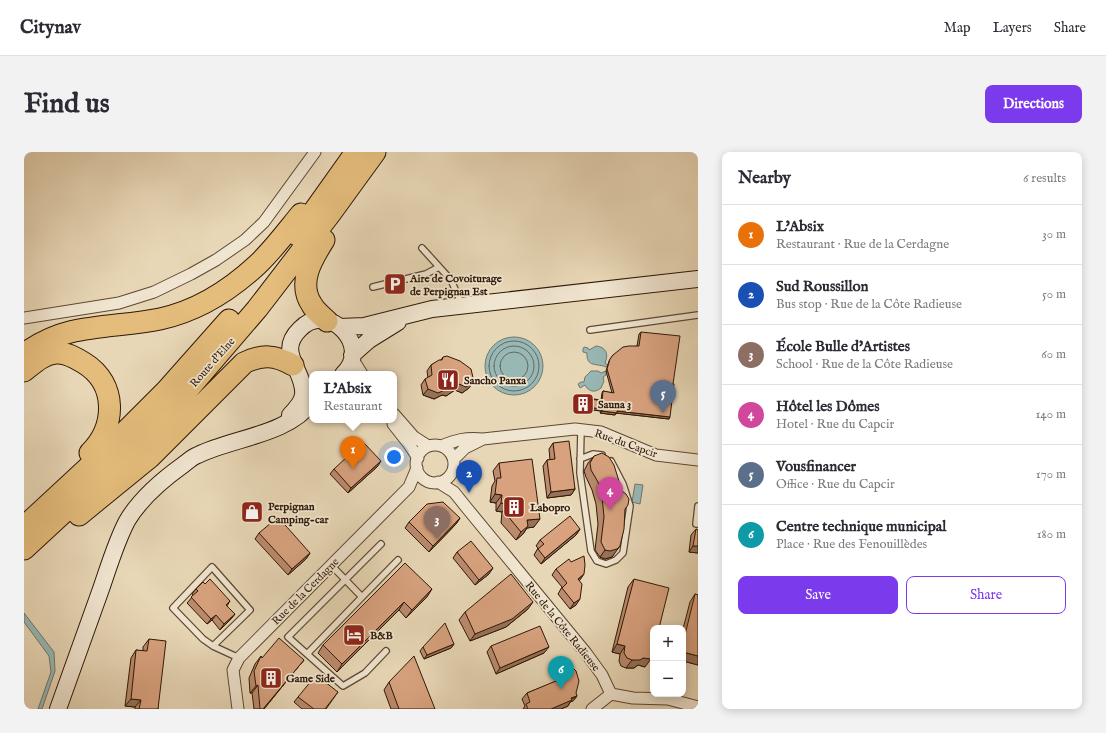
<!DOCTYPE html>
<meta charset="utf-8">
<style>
body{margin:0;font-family:"IM FELL English",serif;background:#f2f2f3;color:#2b2b33}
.controls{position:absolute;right:12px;bottom:12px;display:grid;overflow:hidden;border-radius:8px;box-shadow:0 2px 10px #0003}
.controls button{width:36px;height:36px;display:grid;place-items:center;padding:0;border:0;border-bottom:1px solid #e1e1e2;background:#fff;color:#2b2b33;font:20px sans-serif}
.you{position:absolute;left:370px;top:305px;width:14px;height:14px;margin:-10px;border:3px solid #fff;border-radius:50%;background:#1a73e8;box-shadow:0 0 0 6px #1a73e833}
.badge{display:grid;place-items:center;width:26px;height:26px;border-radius:50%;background:#7c3aed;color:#fff;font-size:13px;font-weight:700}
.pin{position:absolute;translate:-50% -33px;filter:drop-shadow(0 1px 2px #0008)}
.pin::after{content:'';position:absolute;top:21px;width:14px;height:12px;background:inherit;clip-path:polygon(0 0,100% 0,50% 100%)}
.popup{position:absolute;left:285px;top:219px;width:88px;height:52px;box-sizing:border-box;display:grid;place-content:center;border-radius:8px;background:#fff;filter:drop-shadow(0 1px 3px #0005);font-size:13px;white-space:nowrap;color:#7c7c81}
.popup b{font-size:15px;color:#2b2b33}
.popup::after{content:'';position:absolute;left:50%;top:100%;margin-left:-8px;border:8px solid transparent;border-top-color:#fff}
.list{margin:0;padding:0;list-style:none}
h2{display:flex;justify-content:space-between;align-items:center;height:52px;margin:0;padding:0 16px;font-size:17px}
h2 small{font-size:13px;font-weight:400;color:#7c7c81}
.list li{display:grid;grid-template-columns:26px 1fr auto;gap:12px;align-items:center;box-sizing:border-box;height:60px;padding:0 16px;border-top:1px solid #e1e1e2}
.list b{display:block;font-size:15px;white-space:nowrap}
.list p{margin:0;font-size:13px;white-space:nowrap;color:#7c7c81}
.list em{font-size:13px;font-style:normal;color:#7c7c81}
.actions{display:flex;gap:8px;padding:12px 16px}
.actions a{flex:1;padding:9px 0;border:1px solid #7c3aed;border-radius:8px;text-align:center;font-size:14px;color:#7c3aed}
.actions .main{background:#7c3aed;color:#fff}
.map{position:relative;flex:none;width:674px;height:557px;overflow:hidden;border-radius:8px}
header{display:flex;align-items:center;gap:24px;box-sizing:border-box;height:56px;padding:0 20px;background:#fff;border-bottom:1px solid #e1e1e2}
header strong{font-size:19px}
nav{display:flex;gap:22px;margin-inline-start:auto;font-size:14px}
.intro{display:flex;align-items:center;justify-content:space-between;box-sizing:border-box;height:96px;padding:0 24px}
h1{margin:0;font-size:28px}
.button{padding:10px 18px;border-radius:8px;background:#7c3aed;color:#fff;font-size:14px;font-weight:700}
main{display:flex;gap:24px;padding:0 24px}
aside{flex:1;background:#fff;border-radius:8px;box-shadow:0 2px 10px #0003}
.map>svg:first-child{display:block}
.water{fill:#98b8b5;stroke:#6e786f}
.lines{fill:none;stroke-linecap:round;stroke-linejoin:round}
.shore{stroke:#64685e;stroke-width:1}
.lane-casing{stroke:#5d4832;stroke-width:8}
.street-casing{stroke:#5d4832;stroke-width:13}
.secondary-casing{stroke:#2f1806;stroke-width:18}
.highway-casing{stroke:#2f1806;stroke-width:23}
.lane{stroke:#f0e5d0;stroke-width:5.5}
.street{stroke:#f0e5d0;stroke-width:11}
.secondary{stroke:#f0e5d0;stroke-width:16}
.highway{stroke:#e4bc7b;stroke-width:21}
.wall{fill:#ba8b6d;stroke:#2f1806}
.shaded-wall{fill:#977159;stroke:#2f1806}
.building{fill:#d8a27f;stroke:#2f1806}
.labels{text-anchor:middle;stroke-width:3.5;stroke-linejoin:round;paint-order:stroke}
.poi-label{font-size:11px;font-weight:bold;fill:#2f1806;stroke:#f0e5d0;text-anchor:start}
.street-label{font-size:11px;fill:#2f1806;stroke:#f0e5d0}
</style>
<header>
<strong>Citynav</strong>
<nav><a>Map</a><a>Layers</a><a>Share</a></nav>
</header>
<div class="intro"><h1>Find us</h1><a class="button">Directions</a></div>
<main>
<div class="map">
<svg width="674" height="557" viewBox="0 0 674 557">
<rect width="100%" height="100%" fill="#e8d7b6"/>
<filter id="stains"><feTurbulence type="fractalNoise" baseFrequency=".005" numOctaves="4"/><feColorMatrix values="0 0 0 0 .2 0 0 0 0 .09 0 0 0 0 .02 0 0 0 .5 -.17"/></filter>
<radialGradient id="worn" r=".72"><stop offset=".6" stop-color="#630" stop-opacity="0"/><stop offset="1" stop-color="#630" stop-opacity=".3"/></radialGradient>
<path class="water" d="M461 214a29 29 0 1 1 58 0a29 29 0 1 1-58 0Z
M572 194C582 195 585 202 581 211L584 213 582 215C574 211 562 216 563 201L559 200V197L560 195 564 196 565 198Z
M567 219H574L577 221 582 219V223L579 225 580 229 577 236C571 241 565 240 561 233L556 236 554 232 557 230H560L561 225Z
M611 332 619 333 616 352 608 350Z
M0 461 30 500 31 519 18 557H14L27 520 25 504 0 470Z"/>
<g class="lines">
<path class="shore" d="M465 214a25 25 0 1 1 50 0a25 25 0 1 1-50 0Z
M470 214a20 20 0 1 1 40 0a20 20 0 1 1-40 0Z
M476 214a14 14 0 1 1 28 0a14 14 0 1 1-28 0Z"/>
<g class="lane-casing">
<path id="lane" d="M398 96 427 128 438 153
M349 135 402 122 415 115
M566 178 674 163
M557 278 556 321 567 399 573 409 582 412 592 408 599 401 606 354 599 332 587 309
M556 307 569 302 578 303
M674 354 672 372H674
M307 413 338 445 283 502 319 534 341 521 362 499
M338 445 374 408
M189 494 226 458 188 415 149 456 179 487 189 494 215 506
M283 502 264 485 357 392"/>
</g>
<g class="street-casing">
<path id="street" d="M0 166 95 151 130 140 167 122 192 108 221 88 240 70 291 0
M328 206 338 222
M370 262 390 285 404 294
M369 272 384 291 394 306
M392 312a19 19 0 1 1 38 0a19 19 0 1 1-38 0Z
M417 294C433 288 441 285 459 287L551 277 577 280 632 303 674 308
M430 307 441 296 459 287
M414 330 430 340 442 355 562 501 578 523 587 542
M587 542 609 546 644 547 674 555
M214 557 209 518 215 506 385 335 393 316
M568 557 587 542"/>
</g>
<g class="secondary-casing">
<path id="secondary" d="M316 175 340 174 408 157 674 127
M328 203 345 188 374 170
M266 263C271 258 278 250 279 243 282 219 251 201 276 177 304 148 349 194 319 222
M34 557C48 517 63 477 77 437 85 414 92 390 103 369 116 347 138 328 159 313 163 310 168 305 174 303 208 286 264 283 288 250"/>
</g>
<g class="highway-casing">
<path id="highway" d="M273 83 332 0
M300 88C288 107 273 131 288 153 291 159 298 164 303 169
M0 202C14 192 30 184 46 180 76 173 107 173 136 167 173 159 206 138 233 113 249 98 263 79 277 62
M0 219C9 212 19 202 32 201 42 200 52 206 60 211 94 232 92 275 66 301
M55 363 126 305 220 211C238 202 251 203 269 213
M0 375 82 299 142 239 205 168
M0 397 53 348 154 249 233 157 306 62 351 0"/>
</g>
<use href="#lane" class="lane"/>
<use href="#street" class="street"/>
<use href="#secondary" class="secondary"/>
<use href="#highway" class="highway"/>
</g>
<path class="wall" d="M617 180 649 232 645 267 593 261 591 263 576 261 577 259 553 256 555 247 556 245 577 248 578 241 579 239 588 241 582 219 585 209 589 203 613 194 615 182Z
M419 205 445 236 438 241 431 238 422 244 418 243 410 247 399 243 397 233 401 227 404 226 403 219 407 213 417 208Z
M529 291 551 337 547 343 523 346 519 314 523 308H526L525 297Z
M570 304 601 357 590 402 588 405 581 407 576 405 571 398 574 372 572 352 568 338 562 325 560 319 564 311Z
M475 311 510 375 503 376 499 382 492 388 477 371 478 360 472 359V351L466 350 468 334 471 329 469 319Z
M354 314 324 341 306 322 310 317Z
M436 366 432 372 405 400 381 376 385 370Z
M556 377 552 383 517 412 510 403 514 396 512 394 516 388Z
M672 377 674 378V401L665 400 667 383Z
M235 381 286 401 282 407 264 423 231 387Z
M433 400 465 422 451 433 429 406Z
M381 411 403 445 382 466 375 458 313 520 294 501 299 493Z
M532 417 556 428 555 429 552 453 546 457 534 442 538 435 528 423Z
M610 427 621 515 614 513 610 516H602L597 514 595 509 596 502 588 500 604 435Z
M181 432 206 449 203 454 211 462 207 467 196 478 188 468 183 472 163 451 169 444 168 442 172 437Z
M671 442 674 443V513L659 509V477L666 450Z
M504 457 482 475 446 489 435 468 441 460Z
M125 487 134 557H111V555L101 554 107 506 112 498 119 499V495Z
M430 492 427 496 400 507 396 499 399 495Z
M467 494 520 501 472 522 463 500Z
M237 504 238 506 280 508 274 515 240 557H230L228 541H226L225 526 231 512Z
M531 509 553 544 549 549 546 550 544 554 537 557H499L501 554 498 547 503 541 533 529 527 514Z
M365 530 411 557H367L360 538Z
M314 540 302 557H278L270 550 274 545Z"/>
<path class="shaded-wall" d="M450 230 445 236 438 241 431 238 422 244 418 243 410 247 399 243 404 237H423L435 232Z
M555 254 578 257 577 259 553 256Z
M578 259 593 261 591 263 576 261Z
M593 259 646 265 645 267 591 261Z
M357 309 354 314 324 341 327 336Z
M551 337 547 343 523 346 527 340Z
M471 342 478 343 472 351 466 350Z
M477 351 484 352 478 360 472 359Z
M436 366 432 372 405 400 409 394Z
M516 367 510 375 503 376 499 382 492 388 497 380 503 368Z
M556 377 552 383 517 412 521 406Z
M596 394 588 405 581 407 576 405 581 398Z
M669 394H674V401L665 400Z
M286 401 282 407 264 423 268 417Z
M469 416 465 422 451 433 455 428Z
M560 422 556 428 550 433 554 427Z
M408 437 403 445 382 466 388 458Z
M556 447 552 453 546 457 550 451Z
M380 450 375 458 313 520 318 512Z
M509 450 504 457 482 475 446 489 451 482Z
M211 462 207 467 196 478 200 472Z
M192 463 188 468 183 472 187 467Z
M430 492 427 496 400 507 403 503Z
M593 492 601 494 596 502 588 500Z
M525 495 520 501 472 522 476 516Z
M659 500 674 504V513L659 509Z
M619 506 627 507 621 515 614 513 610 516H602L608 508Z
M280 508 274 515 240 557H239Z
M234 533 228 541H226L232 534Z
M553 544 549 549 546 550 544 554 537 557H527Z
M107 547 117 548 111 555 101 554Z"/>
<path class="building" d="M617 180 656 184 649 232H650L646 265 593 259V261L578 259V257L555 254 556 245 578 249 579 239 590 241 583 217 586 207 589 203 599 195 605 194H615Z
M423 204 436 209 447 217 450 230 442 235 435 232 427 238 423 237 414 241 404 237 401 227 408 223 407 213 415 208H418L419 205Z
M545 289 551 337 527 340 523 308 531 307 529 291Z
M339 290 357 309 327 336 310 317Z
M578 301 585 305 590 313 598 339 602 342 605 347 604 353 601 357 600 377 596 394 593 397 586 399 581 398 577 390 580 365 578 344 574 330 567 318 566 311 570 304Z
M508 307 516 367 503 368 504 374 497 380 483 363 484 352 477 351 478 343 471 342 473 326H477L475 311Z
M419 350 436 366 409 394 385 370 403 352Z
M546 364 556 377 521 406 514 397 520 392 516 388Z
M254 365 286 401 268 417 235 381Z
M672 377 674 378V394H669Z
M447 389 469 416 455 428 433 400Z
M560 404 561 413 560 422 554 427 558 432 556 447 550 451 538 436 543 431 532 417 545 407 547 410Z
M381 411 408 437 388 458 380 450 318 512 299 493Z
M487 422 509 450 488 467 451 482 441 460Z
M186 427 206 449 202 453 211 462 200 472 192 463 187 467 167 445 174 439 172 437 179 430 181 432Z
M610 427 645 436 635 476H629V499L627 507 619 506 616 508H608L603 506 600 501 601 494 593 492Z
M671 442 674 443V504L659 500V491Z
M421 471 430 492 403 503 399 495Z
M516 474 525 495 476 516 467 494Z
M255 486 280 508 239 557H236L234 533 232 534 230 519 237 504 238 506Z
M125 487 142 489 134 557H115L117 548 107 547 112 498 123 499Z
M390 504 411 557H375L365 530Z
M531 509 547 514 552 519 555 529 552 541 553 544 547 546 548 548 527 557H504L502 552 506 550 503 541 539 526Z
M292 523 314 540 301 557H290L274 545Z"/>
<defs>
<g id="parking-square" transform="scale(1.15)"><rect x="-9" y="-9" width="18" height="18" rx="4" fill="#8f2418" stroke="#f0e5d0"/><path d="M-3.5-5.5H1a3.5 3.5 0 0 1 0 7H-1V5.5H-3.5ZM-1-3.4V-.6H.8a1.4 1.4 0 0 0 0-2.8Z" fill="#fff"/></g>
<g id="restaurant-square" transform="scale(1.15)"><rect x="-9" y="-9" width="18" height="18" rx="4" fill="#8f2418" stroke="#f0e5d0"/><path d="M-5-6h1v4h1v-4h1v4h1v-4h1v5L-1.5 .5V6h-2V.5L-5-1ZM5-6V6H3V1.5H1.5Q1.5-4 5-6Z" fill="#fff"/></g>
<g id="building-square" transform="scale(1.15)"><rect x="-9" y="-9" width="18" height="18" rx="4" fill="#8f2418" stroke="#f0e5d0"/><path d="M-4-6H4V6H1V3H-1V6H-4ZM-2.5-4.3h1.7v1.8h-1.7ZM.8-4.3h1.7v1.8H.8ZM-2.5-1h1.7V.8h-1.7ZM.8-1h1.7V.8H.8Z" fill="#fff"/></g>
<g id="shop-square" transform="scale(1.15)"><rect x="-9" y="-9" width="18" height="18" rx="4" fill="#8f2418" stroke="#f0e5d0"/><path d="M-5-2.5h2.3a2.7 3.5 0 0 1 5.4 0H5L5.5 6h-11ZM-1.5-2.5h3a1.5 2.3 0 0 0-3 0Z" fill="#fff"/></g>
<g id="hotel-square" transform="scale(1.15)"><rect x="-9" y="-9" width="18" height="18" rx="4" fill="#8f2418" stroke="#f0e5d0"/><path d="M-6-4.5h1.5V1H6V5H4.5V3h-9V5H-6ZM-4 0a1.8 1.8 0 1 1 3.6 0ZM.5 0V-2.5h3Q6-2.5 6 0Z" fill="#fff"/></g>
</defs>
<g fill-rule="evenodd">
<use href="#parking-square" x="371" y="132"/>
<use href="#restaurant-square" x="424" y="228"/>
<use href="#building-square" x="559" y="252"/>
<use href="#building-square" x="490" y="355"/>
<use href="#shop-square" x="228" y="360"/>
<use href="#hotel-square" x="330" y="483"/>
<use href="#building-square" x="247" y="526"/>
</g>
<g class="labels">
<g class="poi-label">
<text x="386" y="130">Aire de Covoiturage<tspan x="386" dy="13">de Perpignan Est</tspan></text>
<text x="440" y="232">Sancho Panxa</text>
<text x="574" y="256">Sauna 3</text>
<text x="244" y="358">Perpignan<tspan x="244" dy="13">Camping-car</tspan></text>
<text x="506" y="359">Labopro</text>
<text x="346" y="487">B&amp;B</text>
<text x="262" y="530">Game Side</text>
</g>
<g class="street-label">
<text transform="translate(188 210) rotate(-49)" y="4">Route d'Elne</text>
<text transform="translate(602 291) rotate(19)" y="4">Rue du Capcir</text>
<text transform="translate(281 439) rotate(-45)" y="4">Rue de la Cerdagne</text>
<text transform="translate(539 474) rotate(51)" y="4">Rue de la Côte Radieuse</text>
</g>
</g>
<rect width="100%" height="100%" filter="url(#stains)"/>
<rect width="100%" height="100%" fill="url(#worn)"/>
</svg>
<div class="controls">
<button>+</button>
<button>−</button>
</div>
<div class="you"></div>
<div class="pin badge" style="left:329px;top:317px;background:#e8710a">1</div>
<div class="popup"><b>L'Absix</b>Restaurant</div>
<div class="pin badge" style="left:445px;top:341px;background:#1a4fb4">2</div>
<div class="pin badge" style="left:413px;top:387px;background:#8d6e63">3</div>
<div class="pin badge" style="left:586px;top:358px;background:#d1479c">4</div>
<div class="pin badge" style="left:639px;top:261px;background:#5c6f8a">5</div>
<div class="pin badge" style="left:537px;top:537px;background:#0f9aa8">6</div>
</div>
<aside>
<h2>Nearby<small>6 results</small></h2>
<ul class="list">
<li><span class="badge" style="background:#e8710a">1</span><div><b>L'Absix</b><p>Restaurant · Rue de la Cerdagne</p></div><em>30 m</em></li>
<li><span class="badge" style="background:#1a4fb4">2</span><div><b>Sud Roussillon</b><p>Bus stop · Rue de la Côte Radieuse</p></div><em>50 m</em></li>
<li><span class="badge" style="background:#8d6e63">3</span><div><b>École Bulle d'Artistes</b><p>School · Rue de la Côte Radieuse</p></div><em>60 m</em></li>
<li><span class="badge" style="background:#d1479c">4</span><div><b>Hôtel les Dômes</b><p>Hotel · Rue du Capcir</p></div><em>140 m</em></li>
<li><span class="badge" style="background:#5c6f8a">5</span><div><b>Vousfinancer</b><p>Office · Rue du Capcir</p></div><em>170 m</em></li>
<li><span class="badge" style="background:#0f9aa8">6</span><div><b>Centre technique municipal</b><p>Place · Rue des Fenouillèdes</p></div><em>180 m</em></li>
</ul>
<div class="actions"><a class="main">Save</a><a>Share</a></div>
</aside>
</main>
